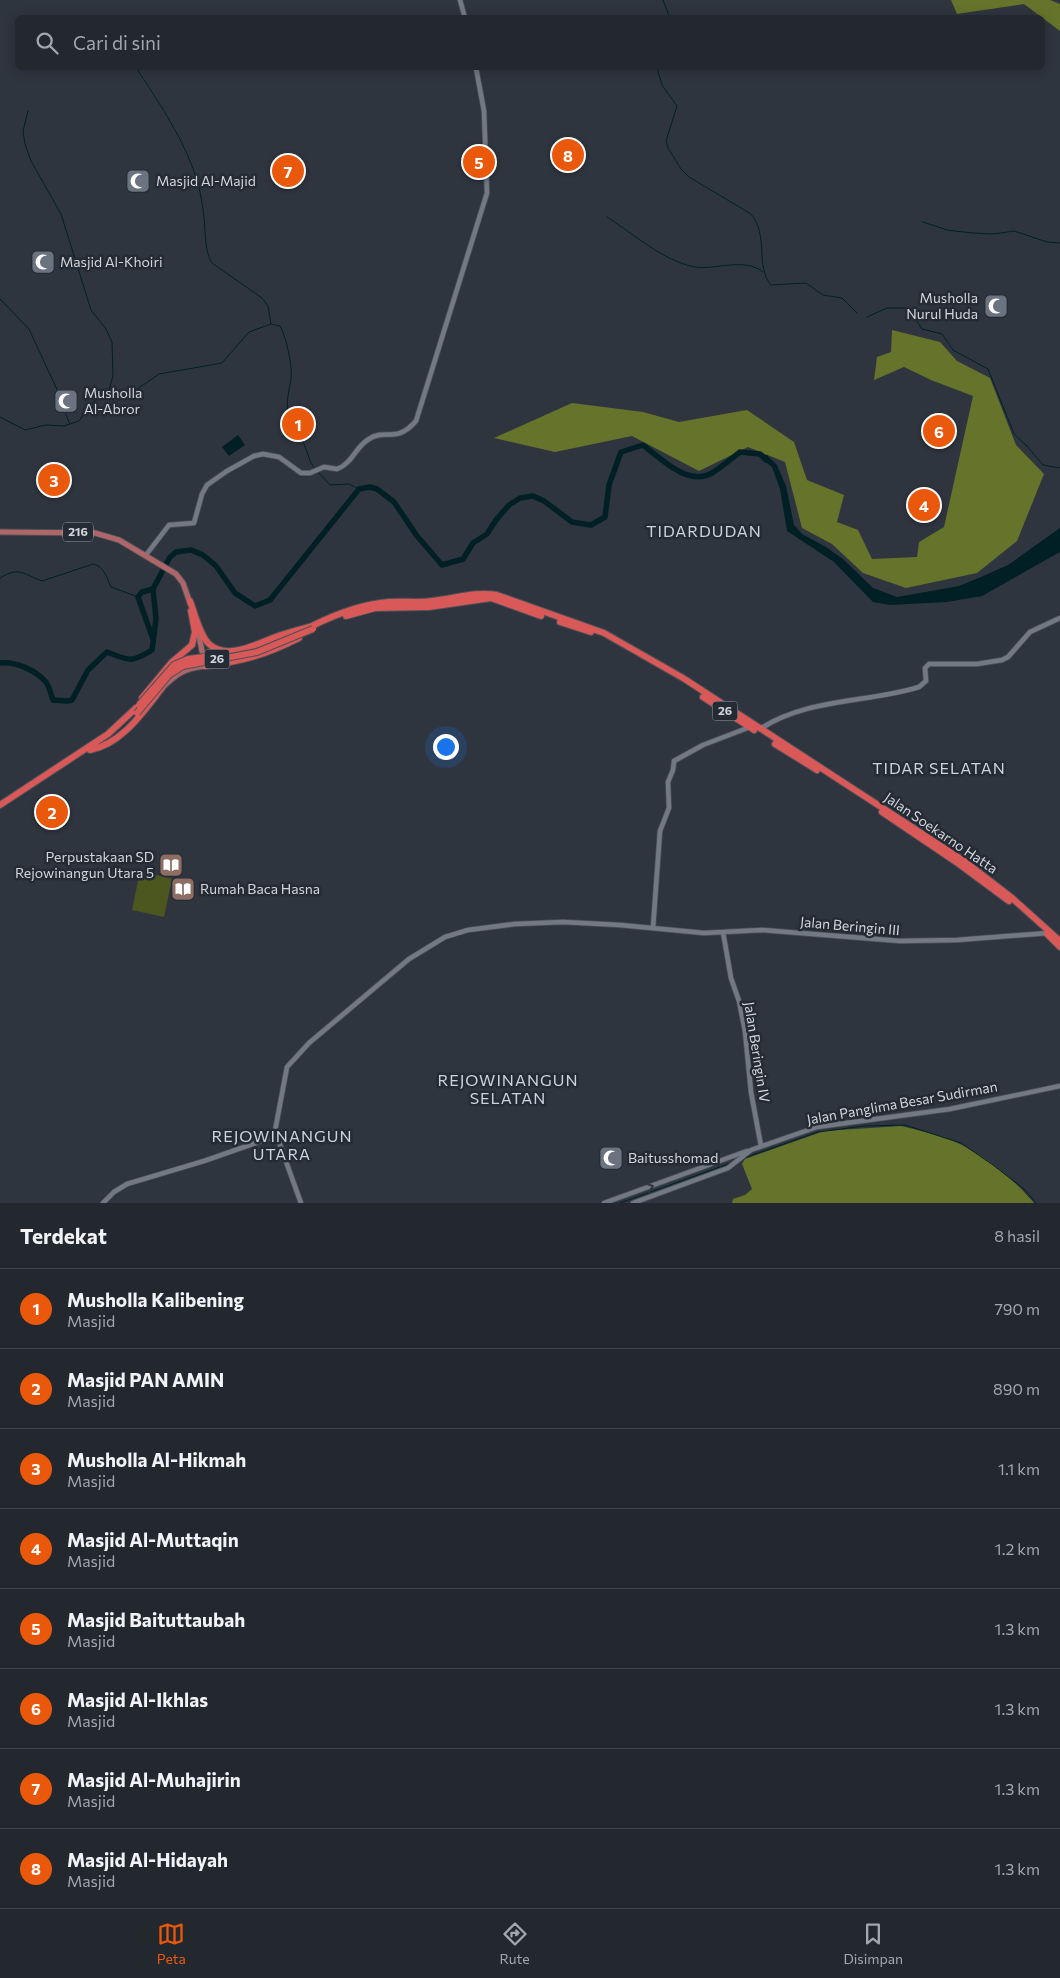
<!DOCTYPE html>
<html lang="id">
<style>
body{margin:0;font-family:Commissioner,sans-serif;background:#2f343b;color:#f1f3f6}
.you{position:absolute;left:445px;top:746px;width:18px;height:18px;margin:-12px;border:4px solid #fff;border-radius:50%;background:#1a73e8;box-shadow:0 0 0 8px #1a73e833}
.badge{display:grid;place-items:center;width:32px;height:32px;border-radius:50%;background:#ea580c;color:#fff;font-size:16px;font-weight:700}
.pin{position:absolute;translate:-50% -50%;border:2px solid #fff;box-shadow:0 1px 5px #0006}
.list{margin:0;padding:0;list-style:none}
h2{display:flex;justify-content:space-between;align-items:center;height:65px;margin:0;padding:0 20px;font-size:21px}
h2 small{font-size:16px;font-weight:400;color:#a3a6aa}
.list li{display:grid;grid-template-columns:32px 1fr auto;gap:15px;align-items:center;box-sizing:border-box;height:80px;padding:0 20px;border-top:1px solid #40444b}
.list b{display:block;font-size:19px;white-space:nowrap}
.list p{margin:0;font-size:16px;white-space:nowrap;color:#a3a6aa}
.list em{font-size:16px;font-style:normal;color:#a3a6aa}
.icon{flex:none;width:28px;height:28px;fill:none;stroke:currentColor;stroke-width:2;stroke-linecap:round;stroke-linejoin:round}
.map{position:relative;flex:none;width:1060px;height:1203px;overflow:hidden}
.search{position:absolute;background:#23282f;box-shadow:0 2px 12px #0003;left:15px;right:15px;top:15px;height:55px;display:flex;align-items:center;gap:12px;box-sizing:border-box;padding:0 18px;border-radius:8px;color:#a3a6aa;font-size:19px}
.sheet{height:705px;background:#23282f}
nav{display:flex;justify-content:space-around;align-items:center;box-sizing:border-box;height:70px;border-top:1px solid #40444b;background:#23282f;font-size:14px;color:#a3a6aa}
nav a{display:grid;justify-items:center;gap:2px}
nav .on{color:#ea580c}
.map>svg:first-child{display:block}
.green{fill:#4c561f}
.forest{fill:#66732a}
.water{fill:#002026}
.lines{fill:none;stroke-linecap:round;stroke-linejoin:round}
.stream{stroke:#002026;stroke-width:1}
.river{stroke:#002026;stroke-width:5.5}
.secondary-casing{stroke:#4b5058;stroke-width:6}
.primary-casing{stroke:#4b5058;stroke-width:7}
.highway-casing{stroke:#4b5058;stroke-width:8}
.secondary{stroke:#727985;stroke-width:4.5}
.primary{stroke:#af6669;stroke-width:5}
.highway{stroke:#d85957;stroke-width:6}
.highway-bridge-casing{stroke:#4b5058;stroke-width:8;stroke-linecap:butt}
.highway-bridge{stroke:#d85957;stroke-width:6}
.oneway{stroke:#313740}
.labels{text-anchor:middle;stroke-width:5;stroke-linejoin:round;paint-order:stroke}
.shield{fill:#252b34;stroke:#9da2a9;stroke-width:1}
.shield-label{font-size:12px;font-weight:bold;fill:#d1d5db}
.poi-label{font-size:14px;fill:#d1d5db;stroke:#252b34;text-anchor:start}
.street-label{font-size:14px;fill:#d1d5db;stroke:#252b34}
.quarter-label{font-size:16px;letter-spacing:1px;fill:#cbd2df;stroke:#252b34}
</style>
<div class="map">
<svg width="1060" height="1203" viewBox="0 0 1060 1203">
<rect width="100%" height="100%" fill="#2f353f"/>
<path class="green" d="M140 871 172 879 164 917 132 910Z"/>
<path class="forest" d="M951 0H1050L1060 4V31L1024 4 957 14Z
M892 330 940 342 957 361 990 378 1016 445 1044 474 1017 541 977 573 906 588 863 573 832 544 802 528 785 462 748 447 699 471 632 436 555 452 494 438 572 403 643 412 679 422 747 410 794 442 807 480 844 495 837 522 858 530 872 559 917 557 919 542 944 527 973 396 931 380 904 367 874 380 877 357 891 352Z
M901 1126C918 1130 937 1134 953 1141 981 1152 1015 1180 1034 1203H732L733 1199 745 1195 752 1189 742 1164 745 1159 824 1131Z"/>
<path class="water" d="M238 435 245 445 229 456 222 447Z
M767 455 777 465 786 486 794 525 802 534 826 547 843 559 873 588 897 597 959 586 981 577 1008 565 1060 528V552L982 596 947 602 890 605 873 602 834 562 787 531 780 489 772 467 758 456Z"/>
<g class="lines">
<path class="stream" d="M663 0 670 18
M657 68 662 85 677 106 666 141 668 148 681 169 689 177 751 214C769 236 755 266 771 285L806 283 823 295 842 298 857 313
M137 69C161 106 186 142 198 184 201 195 203 207 204 218 206 233 204 250 212 263L262 298 268 306 271 324
M28 111 23 131 25 144 31 161 61 214 91 310 106 329 112 342 113 376 108 393
M607 217C634 234 663 261 695 267 716 270 745 257 763 272
M923 222 947 230 972 233 994 234 1014 231 1047 242 1060 243
M0 299 29 329 65 407 66 415 70 424
M867 317 887 308H908L922 329 942 334 953 350 988 369 1014 434 1027 446 1043 465 1060 468
M0 417 25 430 46 425 64 426 79 421 88 408 99 396 136 390 159 374 222 363 249 332 271 324 280 326C286 336 293 367 291 379 289 391 285 405 289 417 291 427 300 435 304 444 308 453 309 462 315 469
M318 472 330 485 349 484 359 489
M0 578C19 566 23 574 42 581L93 564C105 567 106 577 111 587L138 597
M744 1158 818 1132 864 1126 905 1125 961 1143 993 1165 1024 1189 1036 1203
M620 1203 731 1163"/>
<path class="river" d="M153 589 142 592 138 597 153 639
M0 663C15 661 35 670 45 681 49 685 51 694 53 700L67 701 72 700 88 670 107 652C130 661 131 663 152 650L156 619 153 589 170 557 176 552 191 550 203 555 216 566 235 593 255 606 270 600 359 489 370 487 377 489 394 502 417 536 442 565 463 559 473 543 487 534 496 520 509 505 520 498 533 496 544 501 572 522 591 525 605 517 609 485 621 452 643 445C660 458 688 487 712 473 722 467 731 459 740 452L760 454 766 460"/>
<g class="secondary-casing">
<path id="secondary" d="M460 0 465 18
M146 555 169 525 194 523 202 494 207 485 227 471 254 456 263 454 279 457 301 473H310L324 467 337 469C352 464 356 446 369 439 386 428 396 444 416 421L487 193 484 111 476 68
M760 729C807 698 867 703 919 687L926 681 925 668 929 664H977L1002 660 1008 657 1030 632 1060 618
M653 928 660 831 669 808 668 782 673 770 674 761 703 745 750 727
M723 932 731 978 739 1001 745 1031 751 1092 761 1146
M103 1203 114 1192 127 1184 204 1161 276 1136
M301 1203 275 1131 287 1067 309 1043 409 959 445 937 468 930 515 924 563 922 620 925 704 933 762 930 900 941 957 940 1049 933
M604 1203 747 1151
M633 1203 728 1168 751 1150 817 1127 950 1109 1060 1086"/>
</g>
<g class="primary-casing">
<path id="primary" d="M0 532 95 533 119 540 176 574 183 583 190 603
M162 688C176 674 185 668 205 666L198 631"/>
</g>
<g class="highway-casing">
<path id="highway" d="M190 601C195 614 199 633 208 643 226 662 259 643 278 636 290 632 302 629 315 625
M346 616 375 608 429 607 491 598 541 616
M560 622 591 632
M312 626C336 614 363 604 389 602 403 601 418 603 432 601 453 599 476 591 497 595L604 633 683 678 964 861 1012 898 1060 941
M205 666C243 661 265 655 299 638
M703 697 754 730
M142 698 172 662 192 645 195 632 191 611
M775 744 817 770
M90 750C122 744 143 712 162 688
M0 805 108 734 136 708
M882 812 959 864 1009 901
M1047 934 1060 947"/>
</g>
<use href="#secondary" class="secondary"/>
<use href="#primary" class="primary"/>
<use href="#highway" class="highway"/>
<g class="highway-bridge-casing">
<path id="highway-bridge" d="M139 705 174 665 188 659 204 657
M137 713 169 675 183 666 257 652 313 629"/>
</g>
<use href="#highway-bridge" class="highway-bridge"/>
</g>
<defs><path id="oneway-chevron" d="M-2-3.5L2.5 0L-2 3.5" fill="none" stroke-width="1.6" stroke-linecap="round" stroke-linejoin="round" transform="scale(1.25)"/></defs>
<use class="oneway" href="#oneway-chevron" transform="translate(650 1187) rotate(-20)"/>
<defs>
<g id="mosque-square" transform="scale(1.25)"><rect x="-9" y="-9" width="18" height="18" rx="4" fill="#6b7280" stroke="#252b34"/><path d="M3.5-4.9A6 6 0 1 0 3.5 4.9A5 5 0 1 1 3.5-4.9Z" fill="#fff"/></g>
<g id="library-square" transform="scale(1.25)"><rect x="-9" y="-9" width="18" height="18" rx="4" fill="#8d6e63" stroke="#252b34"/><path d="M-6-4Q-3-5.5-.7-3.5V5Q-3 3-6 4ZM6-4Q3-5.5 .7-3.5V5Q3 3 6 4Z" fill="#fff"/></g>
</defs>
<g fill-rule="evenodd">
<use href="#mosque-square" x="138" y="181"/>
<use href="#mosque-square" x="43" y="262"/>
<use href="#mosque-square" x="996" y="306"/>
<use href="#mosque-square" x="66" y="401"/>
<use href="#library-square" x="171" y="865"/>
<use href="#library-square" x="183" y="889"/>
<use href="#mosque-square" x="611" y="1158"/>
</g>
<g class="labels">
<g class="shield">
<rect x="63" y="522.5" width="30" height="19" rx="4"/>
<rect x="204.5" y="649.5" width="25" height="19" rx="4"/>
<rect x="712.5" y="701.5" width="25" height="19" rx="4"/>
</g>
<g class="shield-label">
<text x="78" y="536">216</text>
<text x="217" y="663">26</text>
<text x="725" y="715">26</text>
</g>
<g class="poi-label">
<text x="156" y="186">Masjid Al-Majid</text>
<text x="60" y="267">Masjid Al-Khoiri</text>
<text x="978" y="303" text-anchor="end">Musholla<tspan x="978" dy="16">Nurul Huda</tspan></text>
<text x="84" y="398">Musholla<tspan x="84" dy="16">Al-Abror</tspan></text>
<text x="154" y="862" text-anchor="end">Perpustakaan SD<tspan x="154" dy="16">Rejowinangun Utara 5</tspan></text>
<text x="200" y="894">Rumah Baca Hasna</text>
<text x="628" y="1163">Baitusshomad</text>
</g>
<g class="street-label">
<text transform="translate(941 833) rotate(34)" y="5">Jalan Soekarno Hatta</text>
<text transform="translate(850 926) rotate(5)" y="5">Jalan Beringin III</text>
<text transform="translate(757 1052) rotate(81)" y="5">Jalan Beringin IV</text>
<text transform="translate(902 1103) rotate(-10)" y="5">Jalan Panglima Besar Sudirman</text>
</g>
<g class="quarter-label">
<text x="704" y="537">TIDARDUDAN</text>
<text x="939" y="774">TIDAR SELATAN</text>
<text x="508" y="1086">REJOWINANGUN<tspan x="508" dy="18">SELATAN</tspan></text>
<text x="282" y="1142">REJOWINANGUN<tspan x="282" dy="18">UTARA</tspan></text>
</g>
</g>
</svg>
<div class="you"></div>
<div class="pin badge" style="left:298px;top:424px">1</div>
<div class="pin badge" style="left:52px;top:812px">2</div>
<div class="pin badge" style="left:54px;top:480px">3</div>
<div class="pin badge" style="left:924px;top:505px">4</div>
<div class="pin badge" style="left:479px;top:162px">5</div>
<div class="pin badge" style="left:939px;top:431px">6</div>
<div class="pin badge" style="left:288px;top:171px">7</div>
<div class="pin badge" style="left:568px;top:155px">8</div>
<div class="search"><svg class="icon" aria-label="search" viewBox="0 0 24 24"><circle cx="10" cy="10" r="6"/><path d="M15 15l6 6"/></svg>Cari di sini</div>
</div>
<section class="sheet">
<h2>Terdekat<small>8 hasil</small></h2>
<ul class="list">
<li><span class="badge">1</span><div><b>Musholla Kalibening</b><p>Masjid</p></div><em>790 m</em></li>
<li><span class="badge">2</span><div><b>Masjid PAN AMIN</b><p>Masjid</p></div><em>890 m</em></li>
<li><span class="badge">3</span><div><b>Musholla Al-Hikmah</b><p>Masjid</p></div><em>1.1 km</em></li>
<li><span class="badge">4</span><div><b>Masjid Al-Muttaqin</b><p>Masjid</p></div><em>1.2 km</em></li>
<li><span class="badge">5</span><div><b>Masjid Baituttaubah</b><p>Masjid</p></div><em>1.3 km</em></li>
<li><span class="badge">6</span><div><b>Masjid Al-Ikhlas</b><p>Masjid</p></div><em>1.3 km</em></li>
<li><span class="badge">7</span><div><b>Masjid Al-Muhajirin</b><p>Masjid</p></div><em>1.3 km</em></li>
<li><span class="badge">8</span><div><b>Masjid Al-Hidayah</b><p>Masjid</p></div><em>1.3 km</em></li>
</ul>
</section>
<nav>
<a class="on"><svg class="icon" aria-label="map" viewBox="0 0 24 24"><path d="M3 6l6-2 6 2 6-2v14l-6 2-6-2-6 2zM9 4v14M15 6v14"/></svg>Peta</a>
<a><svg class="icon" aria-label="directions" viewBox="0 0 24 24"><path d="M12 3l9 9-9 9-9-9zM9 14v-3h6M13 9l2 2-2 2"/></svg>Rute</a>
<a><svg class="icon" aria-label="saved" viewBox="0 0 24 24"><path d="M7 4h10v16l-5-4-5 4z"/></svg>Disimpan</a>
</nav>
